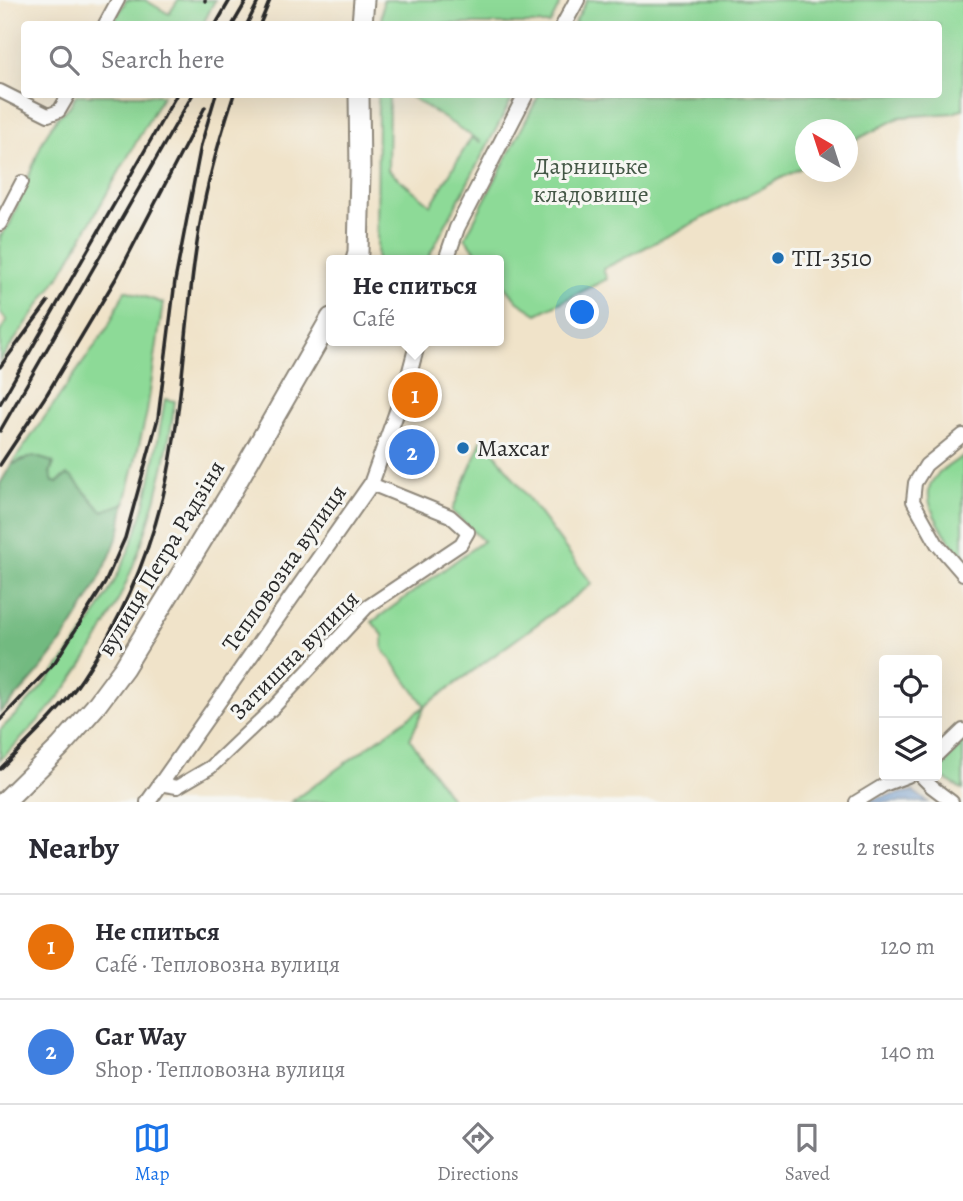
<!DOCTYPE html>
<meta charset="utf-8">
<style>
body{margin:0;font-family:Alegreya,serif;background:#f2f2f3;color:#2b2b33}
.controls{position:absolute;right:21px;bottom:21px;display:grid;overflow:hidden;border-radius:7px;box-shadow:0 7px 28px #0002}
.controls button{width:63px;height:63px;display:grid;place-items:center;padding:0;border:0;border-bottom:2px solid #e1e1e2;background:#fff;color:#2b2b33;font:35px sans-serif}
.compass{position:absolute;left:795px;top:119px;width:63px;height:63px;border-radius:50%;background:#fff;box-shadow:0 7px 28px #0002;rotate:321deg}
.you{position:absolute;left:583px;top:313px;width:24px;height:24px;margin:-18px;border:5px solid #fff;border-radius:50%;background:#1a73e8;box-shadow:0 0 0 10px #1a73e833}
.badge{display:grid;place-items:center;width:46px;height:46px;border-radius:50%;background:#1a73e8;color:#fff;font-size:23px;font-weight:700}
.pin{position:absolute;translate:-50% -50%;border:4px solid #fff;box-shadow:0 2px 7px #0006}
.popup{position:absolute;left:326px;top:255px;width:178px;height:91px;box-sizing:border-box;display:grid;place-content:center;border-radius:7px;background:#fff;filter:drop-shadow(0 2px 5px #0005);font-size:23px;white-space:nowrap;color:#7c7c81}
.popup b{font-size:26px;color:#2b2b33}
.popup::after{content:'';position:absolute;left:50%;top:100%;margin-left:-14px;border:14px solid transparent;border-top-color:#fff}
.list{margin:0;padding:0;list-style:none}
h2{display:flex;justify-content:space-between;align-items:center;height:91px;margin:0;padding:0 28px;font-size:30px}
h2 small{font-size:23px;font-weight:400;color:#7c7c81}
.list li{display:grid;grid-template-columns:46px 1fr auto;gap:21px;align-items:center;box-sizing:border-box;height:105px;padding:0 28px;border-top:2px solid #e1e1e2}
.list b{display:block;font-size:26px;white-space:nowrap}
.list p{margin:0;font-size:23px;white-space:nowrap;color:#7c7c81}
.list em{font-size:23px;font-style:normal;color:#7c7c81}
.icon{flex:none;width:38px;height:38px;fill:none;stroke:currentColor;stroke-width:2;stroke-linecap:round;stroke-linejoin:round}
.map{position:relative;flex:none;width:963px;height:802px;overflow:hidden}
.search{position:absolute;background:#fff;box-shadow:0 7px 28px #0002;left:21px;right:21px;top:21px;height:77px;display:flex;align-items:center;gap:18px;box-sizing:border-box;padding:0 24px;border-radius:7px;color:#7c7c81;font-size:26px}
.sheet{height:301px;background:#fff}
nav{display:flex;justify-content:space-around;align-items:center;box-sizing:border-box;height:98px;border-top:2px solid #e1e1e2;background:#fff;font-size:19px;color:#7c7c81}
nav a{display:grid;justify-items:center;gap:4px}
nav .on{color:#1a73e8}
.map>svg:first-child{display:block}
.green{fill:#8dda97;stroke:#5c8261;stroke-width:2}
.forest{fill:#72ba80;stroke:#4e7256;stroke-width:2}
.water{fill:#6c9dd6;stroke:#4c6480;stroke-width:2}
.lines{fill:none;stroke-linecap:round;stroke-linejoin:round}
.minor-casing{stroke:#8e877a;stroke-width:16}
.tertiary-casing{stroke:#8e877a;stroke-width:18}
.primary-casing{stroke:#8e877a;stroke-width:23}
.minor{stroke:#fff;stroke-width:12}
.tertiary{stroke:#fff;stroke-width:14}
.primary{stroke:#fff;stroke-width:19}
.rail{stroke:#2b2b2b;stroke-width:3.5}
.poi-dot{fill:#1f6fb2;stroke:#f6f6f2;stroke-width:2.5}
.labels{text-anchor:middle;stroke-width:6;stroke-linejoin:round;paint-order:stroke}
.park-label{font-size:24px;fill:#445746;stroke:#f6f6f2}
.poi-label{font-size:24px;fill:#2b2b2b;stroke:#f6f6f2;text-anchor:start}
.street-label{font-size:24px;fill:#2b2b2b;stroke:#f6f6f2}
</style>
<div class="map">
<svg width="963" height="802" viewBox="0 0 963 802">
<rect width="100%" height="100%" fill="#f6f6f2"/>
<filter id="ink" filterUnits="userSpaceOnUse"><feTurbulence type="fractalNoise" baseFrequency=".0143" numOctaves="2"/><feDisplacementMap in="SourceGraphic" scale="14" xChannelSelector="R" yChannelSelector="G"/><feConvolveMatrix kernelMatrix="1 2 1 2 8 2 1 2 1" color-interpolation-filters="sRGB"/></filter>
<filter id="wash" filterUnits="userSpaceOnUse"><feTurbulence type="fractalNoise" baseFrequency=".00686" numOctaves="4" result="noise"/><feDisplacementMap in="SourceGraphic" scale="28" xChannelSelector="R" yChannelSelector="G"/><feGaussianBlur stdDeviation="1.57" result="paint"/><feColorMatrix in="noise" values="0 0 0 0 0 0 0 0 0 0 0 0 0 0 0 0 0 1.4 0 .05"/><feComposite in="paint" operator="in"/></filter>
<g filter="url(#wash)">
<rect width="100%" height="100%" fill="#f0e3c9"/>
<path class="green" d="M126 0H145L169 14 178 0H215L203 24H113Z
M383 0H562L550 24H381Z
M587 0H963V109L953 113 900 117 848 144V130H806L805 166 603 269 607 279 537 314 518 302 499 279V260H483L465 238 539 95 939 94V24H574Z
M76 95H163L61 274 0 361V332L7 321 0 312V236L10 224 43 140 57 118 70 106Z
M378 95H389L388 170 431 205 471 138 481 142 408 95H514L427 260H377Z
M125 290 163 303 147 412 125 503 104 512 63 477 57 483 53 482 50 473 54 464 21 460 11 465 108 327Z
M165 399 175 401C163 493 133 589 81 667 59 701 29 732 0 760V730C65 669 121 591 145 503 154 469 159 433 165 399Z
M483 437 592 584 425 706 410 739 453 802H291L425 706 383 649V635L372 622 483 541 452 511Z
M963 456V559C950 540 917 503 933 480 940 470 953 463 963 456Z
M963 740V790L937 774Z"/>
<path class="forest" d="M33 456 53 462 50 473 53 482 57 483 67 475 72 477 102 511 125 503C122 512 122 521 120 530 98 594 51 667 0 712V484L11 465Z"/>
<path class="water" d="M913 791 928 802H868L873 799Z"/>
</g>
<g filter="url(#ink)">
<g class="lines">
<g class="minor-casing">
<path id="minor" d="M105 24 118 0
M0 91 48 115 59 111 69 94
M0 224 22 182
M963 435 926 465 915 483 913 501 937 544 963 574
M937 755 963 730
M921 776 932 787 952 802
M159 784 177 787 211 767 274 707 367 607 461 544 468 532 450 516 371 484
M856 802 884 785 908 776"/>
</g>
<g class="tertiary-casing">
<path id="tertiary" d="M564 24 577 0
M446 260 457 228 526 94
M148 802 371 484 406 386 418 341"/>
</g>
<g class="primary-casing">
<path id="primary" d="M362 24 364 0
M356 260 358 253 360 172 359 94
M4 802 60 747 95 707 124 668 230 494 331 318"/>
</g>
<use href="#minor" class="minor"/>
<use href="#tertiary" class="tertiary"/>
<use href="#primary" class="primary"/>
<path class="rail" d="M205 1V0
M216 24 230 0
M233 24 247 0
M247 24 259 0
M260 24 270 0
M0 367 48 302
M0 404 177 94
M0 431 193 94
M0 465 47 394 118 275 205 107
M0 720 55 662 105 583 125 538 158 418 175 281 201 145 216 94
M0 769C28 741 60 712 82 679 119 624 147 560 163 496 183 413 184 327 197 243 204 192 218 143 234 94"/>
</g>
</g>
<g class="poi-dot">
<circle cx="778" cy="258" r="7"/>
<circle cx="463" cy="448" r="7"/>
</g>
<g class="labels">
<g class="park-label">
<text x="591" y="174">Дарницьке<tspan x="591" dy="28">кладовище</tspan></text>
</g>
<g class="poi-label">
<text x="792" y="266">ТП-3510</text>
<text x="477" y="456">Maxcar</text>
</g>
<g class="street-label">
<text transform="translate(161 558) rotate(-59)" y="8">вулиця Петра Радзіня</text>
<text transform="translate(284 568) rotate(-55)" y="8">Тепловозна вулиця</text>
<text transform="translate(294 655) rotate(-45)" y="8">Затишна вулиця</text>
</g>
</g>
</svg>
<div class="controls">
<button><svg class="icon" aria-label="locate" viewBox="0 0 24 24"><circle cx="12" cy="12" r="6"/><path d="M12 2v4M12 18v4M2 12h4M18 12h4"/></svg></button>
<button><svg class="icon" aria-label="layers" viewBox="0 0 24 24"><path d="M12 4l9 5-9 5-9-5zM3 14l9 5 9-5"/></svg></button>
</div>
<svg class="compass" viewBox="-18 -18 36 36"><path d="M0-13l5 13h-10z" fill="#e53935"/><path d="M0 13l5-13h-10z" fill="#7c7c81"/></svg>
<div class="you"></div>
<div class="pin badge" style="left:415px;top:395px;background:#e8710a">1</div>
<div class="popup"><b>Не спиться</b>Café</div>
<div class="pin badge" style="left:412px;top:452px;background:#3f7fe0">2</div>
<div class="search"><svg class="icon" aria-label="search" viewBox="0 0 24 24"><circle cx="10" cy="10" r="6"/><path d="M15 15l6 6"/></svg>Search here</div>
</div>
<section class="sheet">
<h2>Nearby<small>2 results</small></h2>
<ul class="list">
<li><span class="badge" style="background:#e8710a">1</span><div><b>Не спиться</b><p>Café · Тепловозна вулиця</p></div><em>120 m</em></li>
<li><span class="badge" style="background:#3f7fe0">2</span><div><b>Car Way</b><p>Shop · Тепловозна вулиця</p></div><em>140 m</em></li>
</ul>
</section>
<nav>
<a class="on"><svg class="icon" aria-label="map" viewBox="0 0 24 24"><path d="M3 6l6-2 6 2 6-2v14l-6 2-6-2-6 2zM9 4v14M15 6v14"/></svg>Map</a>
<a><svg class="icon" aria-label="directions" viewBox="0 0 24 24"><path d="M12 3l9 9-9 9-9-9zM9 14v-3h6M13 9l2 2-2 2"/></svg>Directions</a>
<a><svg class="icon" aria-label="saved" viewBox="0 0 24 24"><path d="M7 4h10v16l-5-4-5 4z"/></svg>Saved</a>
</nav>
